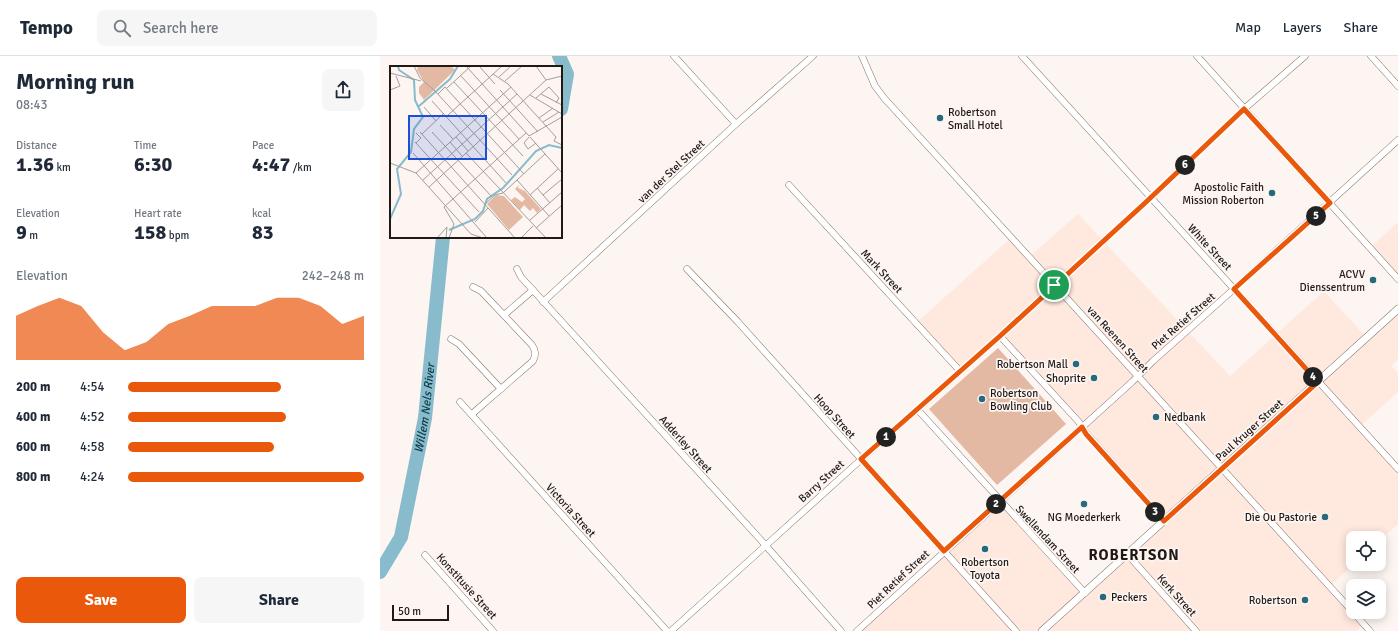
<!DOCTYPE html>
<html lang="en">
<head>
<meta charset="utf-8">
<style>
	body { margin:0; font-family:Signika,sans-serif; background:#f6f6f7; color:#1f2937; height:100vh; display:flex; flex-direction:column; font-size:15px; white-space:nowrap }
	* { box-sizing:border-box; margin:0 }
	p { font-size:13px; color:#747a83 }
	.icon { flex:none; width:22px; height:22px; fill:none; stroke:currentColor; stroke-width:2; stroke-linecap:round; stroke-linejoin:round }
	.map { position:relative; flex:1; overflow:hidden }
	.details { display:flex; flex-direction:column; background:#fff; width:380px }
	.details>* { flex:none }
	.fabs { position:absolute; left:966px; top:475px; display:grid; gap:8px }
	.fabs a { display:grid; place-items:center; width:40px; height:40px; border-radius:8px; background:#fff; box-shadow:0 2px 10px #0003; font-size:20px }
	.scale { position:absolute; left:12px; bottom:10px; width:57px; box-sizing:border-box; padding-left:4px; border:2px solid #201916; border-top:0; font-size:11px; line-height:14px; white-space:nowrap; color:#201916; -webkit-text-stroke:3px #fdf5f1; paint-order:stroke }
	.pin { position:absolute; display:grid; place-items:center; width:34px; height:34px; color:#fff; margin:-17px; border:2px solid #fff; border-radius:50%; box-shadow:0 1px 4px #0007 }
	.km { position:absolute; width:20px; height:20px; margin:-10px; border-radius:50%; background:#222; color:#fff; font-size:11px; line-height:20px; text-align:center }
	.round { display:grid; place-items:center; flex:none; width:42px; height:42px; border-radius:8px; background:#f6f6f7 }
	.head { display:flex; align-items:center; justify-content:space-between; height:68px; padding:0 16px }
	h1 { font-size:22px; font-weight:700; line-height:30px }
	.metrics { display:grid; grid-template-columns:repeat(3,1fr); gap:6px; height:68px; padding:4px 16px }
	.metrics div { display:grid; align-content:center }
	.metrics b { font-size:20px; font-weight:700 }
	.metrics small { font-size:11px; font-weight:400 }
	.metrics p { font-size:11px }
	.chart { height:112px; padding:8px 16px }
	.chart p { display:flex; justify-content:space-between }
	.chart svg { width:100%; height:72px; margin-top:4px; fill:#ea580c; opacity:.7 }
	.action { display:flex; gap:8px; margin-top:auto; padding:8px 16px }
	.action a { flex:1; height:46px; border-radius:8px; background:#ea580c; color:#fff; font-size:16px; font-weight:700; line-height:46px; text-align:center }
	.action a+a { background:#f6f6f7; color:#1f2937 }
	ul { padding:0 16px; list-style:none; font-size:13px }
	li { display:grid; grid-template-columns:64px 48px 1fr; align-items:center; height:30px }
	li i { height:10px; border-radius:5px; background:#ea580c }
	header { display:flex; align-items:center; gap:24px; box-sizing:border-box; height:56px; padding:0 20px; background:#fff; border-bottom:1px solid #e0e1e3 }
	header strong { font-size:19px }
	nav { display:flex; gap:22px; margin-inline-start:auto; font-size:14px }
	.search { width:280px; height:36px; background:#f6f6f7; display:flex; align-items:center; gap:10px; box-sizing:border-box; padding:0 14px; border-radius:8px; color:#747a83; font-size:15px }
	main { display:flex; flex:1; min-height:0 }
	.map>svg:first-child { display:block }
	.built { fill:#ffe8de }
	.green { fill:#e3b9a4 }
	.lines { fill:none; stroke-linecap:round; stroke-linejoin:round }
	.river { stroke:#88bbcb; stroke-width:14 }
	.minor-casing { stroke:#84736a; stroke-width:7 }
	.tertiary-casing { stroke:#84736a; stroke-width:8 }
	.minor { stroke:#fff; stroke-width:6 }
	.tertiary { stroke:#fff; stroke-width:7 }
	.route-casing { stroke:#fff; stroke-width:8 }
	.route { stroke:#ea580c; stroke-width:5 }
	.poi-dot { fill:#276a7c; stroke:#fdf5f1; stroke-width:1.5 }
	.labels { text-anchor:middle; stroke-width:3.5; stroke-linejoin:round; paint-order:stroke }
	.poi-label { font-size:11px; fill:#201916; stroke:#fdf5f1; text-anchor:end }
	.street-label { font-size:11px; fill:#201916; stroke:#fdf5f1 }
	.water-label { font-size:12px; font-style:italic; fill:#0d3d49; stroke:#fdf5f1 }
	.district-label { font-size:15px; font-weight:bold; letter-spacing:1px; fill:#201916; stroke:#fdf5f1 }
	.inset-river { fill:none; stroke:#88bbcb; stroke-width:2 }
	.inset-road { fill:none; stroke:#a59d99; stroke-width:1 }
	.view { fill:#1d4ed8; fill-opacity:0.15; stroke:#1d4ed8; stroke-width:2 }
	.inset-edge { fill:none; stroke:#201916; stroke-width:2 }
</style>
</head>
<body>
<header>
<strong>Tempo</strong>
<div class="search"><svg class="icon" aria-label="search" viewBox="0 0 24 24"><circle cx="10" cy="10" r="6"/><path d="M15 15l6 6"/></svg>Search here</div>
<nav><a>Map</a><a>Layers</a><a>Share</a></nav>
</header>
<main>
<section class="details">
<div class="head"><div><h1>Morning run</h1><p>08:43</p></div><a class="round"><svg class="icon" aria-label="share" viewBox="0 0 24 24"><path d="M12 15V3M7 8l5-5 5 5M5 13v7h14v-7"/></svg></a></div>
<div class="metrics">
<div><p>Distance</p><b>1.36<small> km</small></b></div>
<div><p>Time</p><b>6:30</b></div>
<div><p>Pace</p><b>4:47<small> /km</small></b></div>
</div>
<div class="metrics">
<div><p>Elevation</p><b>9<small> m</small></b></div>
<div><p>Heart rate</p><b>158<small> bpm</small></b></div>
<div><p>kcal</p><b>83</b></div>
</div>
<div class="chart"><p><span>Elevation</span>242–248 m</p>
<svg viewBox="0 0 160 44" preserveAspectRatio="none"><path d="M0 44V17L10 11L20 6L30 11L40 27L50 38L60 33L70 22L80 17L90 11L100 11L110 11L120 6L130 6L140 11L150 22L160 17V44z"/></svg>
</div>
<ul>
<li><b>200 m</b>4:54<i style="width:65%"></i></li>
<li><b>400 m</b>4:52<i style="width:67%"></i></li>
<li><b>600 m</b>4:58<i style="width:62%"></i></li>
<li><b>800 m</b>4:24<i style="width:100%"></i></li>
</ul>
<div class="action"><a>Save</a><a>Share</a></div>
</section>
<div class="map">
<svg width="1018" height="575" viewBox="0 0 1018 575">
	<rect width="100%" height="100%" fill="#fdf5f1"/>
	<g class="built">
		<path d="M698,158L850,320L944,235L987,282L1018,254V303L1011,310L1018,317V336L978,372L1018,416V468L999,485V482H973L974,508L951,529L982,569L977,575H480L624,447L705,535L786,462L621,279L581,315L537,266L631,182L649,201Z"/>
		<path d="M1018,166V221L991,191Z"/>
	</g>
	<path class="green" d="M618,292L686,368L617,429L549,353Z"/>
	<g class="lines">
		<g class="river">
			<path d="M179,0L187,18L181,53"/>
			<path id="s1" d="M0,516L21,481L45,362L63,181"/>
		</g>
		<defs>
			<g id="minor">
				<path d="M294,0L356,68"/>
				<path d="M482,0L495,30L504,42L973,556"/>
				<path d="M642,0L1018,413"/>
				<path d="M817,0L1018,223"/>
				<path d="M991,0L1018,30"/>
				<path d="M409,129L580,315"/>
				<path d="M137,213L141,221L379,482L461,575"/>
				<path d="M307,213L358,266L636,575"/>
				<path d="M163,246L356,68L433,0"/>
				<path d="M124,259L153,234"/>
				<path d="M620,280L698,365L706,377L784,465"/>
				<path d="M71,283L79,288L121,333"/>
				<path d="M80,346L287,575"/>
				<path d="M537,353L705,537"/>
				<path d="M92,358L153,305C156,299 156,295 152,289L101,235L93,231"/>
				<path d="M45,499L113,575"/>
				<path d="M748,499L816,575"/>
				<path d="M973,556L990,575"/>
				<path d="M291,575L475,409L620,280L765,147L864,53L925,0"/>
				<path d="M477,575L752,326L773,305L854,233L1018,84"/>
			</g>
			<path id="tertiary" d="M662,575L1018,253"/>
		</defs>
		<use href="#minor" class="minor-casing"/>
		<use href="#tertiary" class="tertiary-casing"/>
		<use href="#minor" class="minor"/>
		<use href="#tertiary" class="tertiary"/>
	</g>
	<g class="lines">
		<defs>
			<path id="route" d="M864,53L950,147L854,233L938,326L784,465L706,378L702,371L564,495L481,403L620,280L765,147Z"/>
		</defs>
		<use href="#route" class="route-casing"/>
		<use href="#route" class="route"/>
	</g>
	<g class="poi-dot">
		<circle cx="560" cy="62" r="4"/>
		<circle cx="892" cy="137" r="4"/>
		<circle cx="993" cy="224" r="4"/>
		<circle cx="696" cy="308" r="4"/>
		<circle cx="714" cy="322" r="4"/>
		<circle cx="602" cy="343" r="4"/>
		<circle cx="776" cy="361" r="4"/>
		<circle cx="704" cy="448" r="4"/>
		<circle cx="945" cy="461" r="4"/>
		<circle cx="605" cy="493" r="4"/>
		<circle cx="723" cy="541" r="4"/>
		<circle cx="925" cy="544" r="4"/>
	</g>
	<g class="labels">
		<g class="poi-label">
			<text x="568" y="60" text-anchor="start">Robertson<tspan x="568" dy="13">Small Hotel</tspan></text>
			<text x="884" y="135">Apostolic Faith<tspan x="884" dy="13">Mission Roberton</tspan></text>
			<text x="985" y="222">ACVV<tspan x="985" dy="13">Dienssentrum</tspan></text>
			<text x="688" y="312">Robertson Mall</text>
			<text x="706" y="326">Shoprite</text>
			<text x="610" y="341" text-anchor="start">Robertson<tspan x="610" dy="13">Bowling Club</tspan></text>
			<text x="784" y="365" text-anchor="start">Nedbank</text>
			<text x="704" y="465" text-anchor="middle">NG Moederkerk</text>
			<text x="937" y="465">Die Ou Pastorie</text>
			<text x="605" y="510" text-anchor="middle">Robertson<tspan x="605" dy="13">Toyota</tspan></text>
			<text x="731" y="545" text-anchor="start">Peckers</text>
			<text x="917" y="548">Robertson</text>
		</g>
		<g class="street-label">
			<text transform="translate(291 115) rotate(-43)" y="4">van der Stel Street</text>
			<text transform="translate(830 191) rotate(47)" y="4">White Street</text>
			<text transform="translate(502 215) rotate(47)" y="4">Mark Street</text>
			<text transform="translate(803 265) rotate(-41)" y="4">Piet Retief Street</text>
			<text transform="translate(738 283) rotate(48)" y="4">van Reenen Street</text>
			<text transform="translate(455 360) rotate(48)" y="4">Hoop Street</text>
			<text transform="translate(869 374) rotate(-42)" y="4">Paul Kruger Street</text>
			<text transform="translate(306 388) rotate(48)" y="4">Adderley Street</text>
			<text transform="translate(441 425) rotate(-42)" y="4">Barry Street</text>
			<text transform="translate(191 454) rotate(48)" y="4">Victoria Street</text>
			<text transform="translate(668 483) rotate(47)" y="4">Swellendam Street</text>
			<text transform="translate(518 523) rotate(-43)" y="4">Piet Retief Street</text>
			<text transform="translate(87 530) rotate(48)" y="4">Konstitusie Street</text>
			<text transform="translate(797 539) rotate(48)" y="4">Kerk Street</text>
		</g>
		<g class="water-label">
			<text dy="4" stroke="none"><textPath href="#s1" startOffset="172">Willem Nels River</textPath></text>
		</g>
		<g class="district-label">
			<text x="754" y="504">ROBERTSON</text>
		</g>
	</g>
	<g transform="translate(10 10)">
		<rect width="172" height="172" fill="#fdf5f1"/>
		<path d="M28,0H61L65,4L34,34L29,27V21L34,16L27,4ZM129,119L128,122L133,124L131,126L134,124L151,143L147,147L143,142L140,145L134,139L130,144L121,134L125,131L132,136L135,133L125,123ZM106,129L114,130L133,151L119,164L97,138Z" fill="#e3b9a4"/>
		<path class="inset-river" d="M28,41L60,13L68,0M0,153L11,128L7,103L21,86L24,63L33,51L25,34L24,14L9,4L8,0M59,164L85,153L93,145L97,133L113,122L146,85L159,79L172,82"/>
		<path class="inset-road" d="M24,0L30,12L45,25L122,109M76,0L139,70M89,0L105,18M146,0L156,14M0,7L31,15M103,8L118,18L166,71M71,10L129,73M109,11L121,0M115,15L132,0M64,16L133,90M57,22L81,0M0,24L10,20L6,10M110,24L148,66M48,28L55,21L134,108M151,28L172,39M140,29L172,48M146,32L159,21L169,32L166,37M42,35L116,117M34,41L46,55M58,49L112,0M149,52L163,42M153,56L169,46M50,59L63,73M30,66L125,172M42,66L102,131M32,68L54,47M139,70L172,51M66,71L78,85M139,71L134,77L138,83L146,77M140,71L172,107M166,71L164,75L172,79M25,76L89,146M60,76L72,90M26,77L31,72L26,67M23,87L97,172M76,87L156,172M0,97L26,107L81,168L93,172M26,107L121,21M33,114L127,28M127,114L159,150M39,121L156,14L172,10M147,122L160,137M140,129L168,103M153,129L172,113M95,138L105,129L113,127L155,88M140,154L172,126M85,156L98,142M146,162L172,139M47,172L57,161L56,172M59,172L64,158L54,141L136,67M131,172L143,160"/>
		<path class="view" d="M19,50H96V93H19Z"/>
		<rect width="172" height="172" class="inset-edge"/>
	</g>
</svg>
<div class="fabs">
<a><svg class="icon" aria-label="locate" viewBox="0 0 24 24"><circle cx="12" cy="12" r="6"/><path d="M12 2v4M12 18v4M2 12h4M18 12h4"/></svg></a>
<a><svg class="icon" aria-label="layers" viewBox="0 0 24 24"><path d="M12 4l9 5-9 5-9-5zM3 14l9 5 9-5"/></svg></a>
</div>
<div class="scale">50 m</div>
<div class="pin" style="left:674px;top:229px;background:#1e9e55"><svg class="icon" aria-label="arrive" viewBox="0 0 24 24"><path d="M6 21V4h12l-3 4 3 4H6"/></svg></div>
<b class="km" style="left:506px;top:381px">1</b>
<b class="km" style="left:616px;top:448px">2</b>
<b class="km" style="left:775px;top:456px">3</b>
<b class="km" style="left:933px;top:321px">4</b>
<b class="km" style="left:936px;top:160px">5</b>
<b class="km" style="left:805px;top:109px">6</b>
</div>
</main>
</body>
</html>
